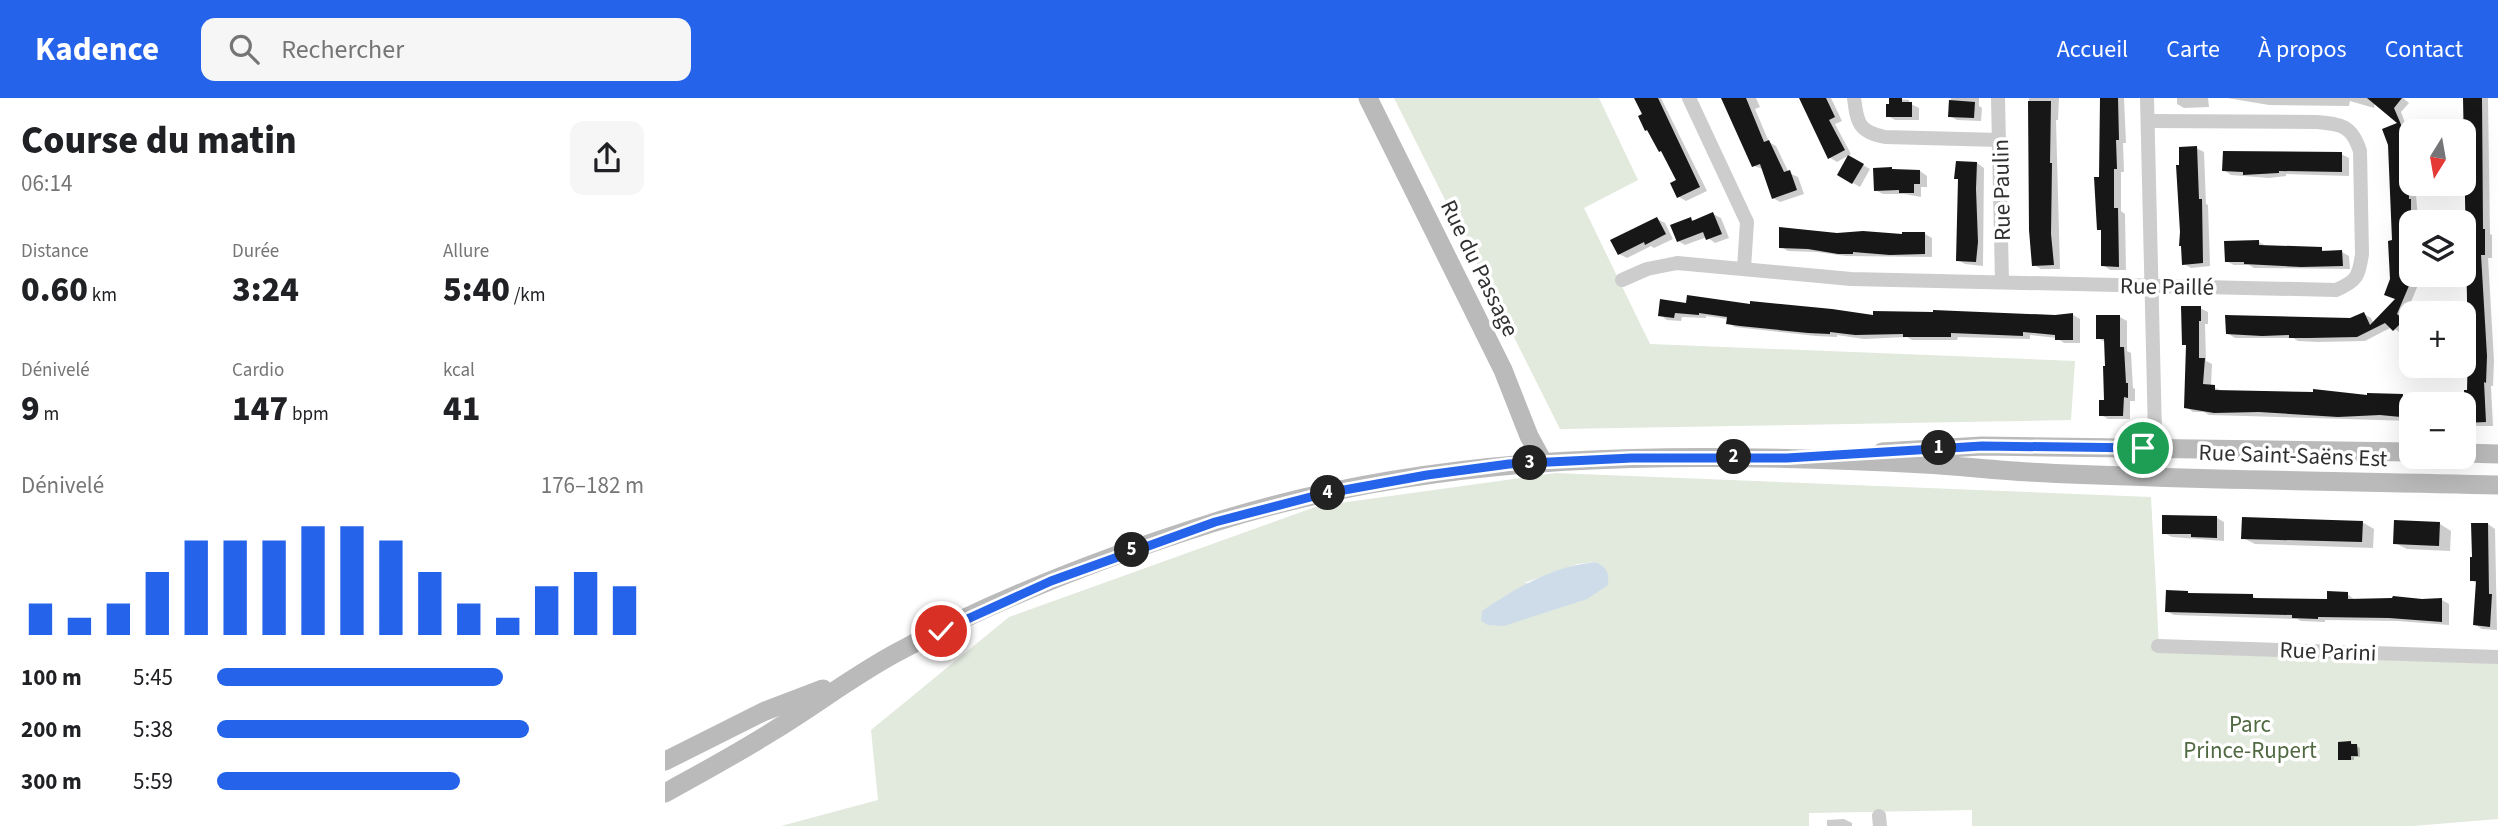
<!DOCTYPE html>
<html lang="fr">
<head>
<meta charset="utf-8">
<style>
	body { margin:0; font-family:"Source Sans 3",sans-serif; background:#f6f6f6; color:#202124; height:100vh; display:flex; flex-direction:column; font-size:26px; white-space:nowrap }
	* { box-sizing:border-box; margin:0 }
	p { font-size:23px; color:#757577 }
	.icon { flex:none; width:38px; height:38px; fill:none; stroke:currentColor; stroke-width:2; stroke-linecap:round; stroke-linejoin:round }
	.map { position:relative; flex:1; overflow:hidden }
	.drawer { display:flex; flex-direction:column; background:#fff; width:665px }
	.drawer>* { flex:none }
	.needle { width:46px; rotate:191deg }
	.buttons { position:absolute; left:1734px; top:21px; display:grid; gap:14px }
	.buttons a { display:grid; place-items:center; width:77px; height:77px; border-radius:14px; background:#fff; box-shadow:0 7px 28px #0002; font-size:35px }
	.pin { position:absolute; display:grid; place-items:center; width:60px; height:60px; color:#fff; margin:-30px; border:4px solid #fff; border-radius:50%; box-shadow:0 2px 7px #0007 }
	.km { position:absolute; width:35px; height:35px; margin:-18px; border-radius:50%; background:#222; color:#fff; font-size:19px; line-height:35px; text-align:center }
	.round { display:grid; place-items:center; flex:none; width:74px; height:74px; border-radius:14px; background:#f6f6f6 }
	.overview { display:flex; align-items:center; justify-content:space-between; height:119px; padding:0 21px }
	h1 { font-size:38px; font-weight:800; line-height:52px }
	.metrics { display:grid; grid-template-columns:repeat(3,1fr); gap:10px; height:119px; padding:7px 21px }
	.metrics div { display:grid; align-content:center }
	.metrics b { font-size:35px; font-weight:800 }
	.metrics small { font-size:19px; font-weight:400 }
	.metrics p { font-size:19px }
	.chart { height:196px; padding:14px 21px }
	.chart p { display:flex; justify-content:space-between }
	.chart svg { width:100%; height:126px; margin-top:7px; stroke:#2563eb; stroke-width:6 }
	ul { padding:0 21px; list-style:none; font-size:23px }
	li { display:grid; grid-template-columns:112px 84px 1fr; align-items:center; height:52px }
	li i { height:18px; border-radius:9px; background:#2563eb }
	header { display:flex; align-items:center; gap:42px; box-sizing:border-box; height:98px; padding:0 35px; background:#2563eb; color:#fff }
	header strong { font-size:33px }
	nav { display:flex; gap:38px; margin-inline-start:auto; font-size:24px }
	.search { width:490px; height:63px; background:#f6f6f6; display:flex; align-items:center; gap:18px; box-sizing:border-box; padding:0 24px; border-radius:14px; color:#757577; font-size:26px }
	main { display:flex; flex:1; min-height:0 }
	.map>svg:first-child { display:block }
	.green { fill:#e2e9dd; fill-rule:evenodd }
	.water { fill:#cedcea }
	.shadow { fill:#0003 }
	.building { fill:#171717 }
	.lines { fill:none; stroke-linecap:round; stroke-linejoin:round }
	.street { stroke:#cdcdcd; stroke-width:14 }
	.secondary { stroke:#bababa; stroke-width:19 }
	.route-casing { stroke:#fff; stroke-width:14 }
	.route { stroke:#2563eb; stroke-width:9 }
	.labels { text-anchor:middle; stroke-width:7; stroke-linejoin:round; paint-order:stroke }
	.street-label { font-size:23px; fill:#303030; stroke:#fff }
	.park-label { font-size:23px; fill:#506941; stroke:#fff }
</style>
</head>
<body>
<header>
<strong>Kadence</strong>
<div class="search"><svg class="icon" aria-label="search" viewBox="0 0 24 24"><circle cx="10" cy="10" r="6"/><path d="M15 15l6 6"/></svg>Rechercher</div>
<nav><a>Accueil</a><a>Carte</a><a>À propos</a><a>Contact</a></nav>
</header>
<main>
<section class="drawer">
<div class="overview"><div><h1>Course du matin</h1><p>06:14</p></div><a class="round"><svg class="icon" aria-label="share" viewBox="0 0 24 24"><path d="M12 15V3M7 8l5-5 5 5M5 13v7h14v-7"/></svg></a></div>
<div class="metrics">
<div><p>Distance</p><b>0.60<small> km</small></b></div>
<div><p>Durée</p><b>3:24</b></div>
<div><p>Allure</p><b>5:40<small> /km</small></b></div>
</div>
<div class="metrics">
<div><p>Dénivelé</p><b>9<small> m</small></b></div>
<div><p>Cardio</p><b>147<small> bpm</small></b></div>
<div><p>kcal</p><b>41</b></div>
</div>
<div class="chart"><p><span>Dénivelé</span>176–182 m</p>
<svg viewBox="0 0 160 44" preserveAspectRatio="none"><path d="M5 44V33M15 44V38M25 44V33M35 44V22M45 44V11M55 44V11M65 44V11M75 44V6M85 44V6M95 44V11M105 44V22M115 44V33M125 44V38M135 44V27M145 44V22M155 44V27"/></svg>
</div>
<ul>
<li><b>100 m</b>5:45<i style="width:67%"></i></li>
<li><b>200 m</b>5:38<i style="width:73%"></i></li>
<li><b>300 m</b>5:59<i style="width:57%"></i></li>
</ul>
</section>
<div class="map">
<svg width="1833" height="728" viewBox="0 0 1833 728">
	<rect width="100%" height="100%" fill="#fff"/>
	<g class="green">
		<path d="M729,0H934L973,82L919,110L985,246L1410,263L1406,322L895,331Z"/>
		<path d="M891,375L1486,399L1494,548L1833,559V721L1748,728H1307V712L1144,715V728H116L213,702L206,632L344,519L653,408ZM930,464C942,469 943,474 942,487L859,485L913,466Z"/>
	</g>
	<path class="water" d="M930,464C942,469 944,474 943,487L922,501L839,528L823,527L816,523L817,513C853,489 886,469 930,464Z"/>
	<g class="shadow">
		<path d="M971,0H996L1042,93L1021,103L1014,99V82L985,34L981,32L980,17Z"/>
		<path d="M1059,0H1091L1095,9L1090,11L1104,44L1111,48L1124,75L1133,79L1139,96L1115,104L1108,100L1098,71L1089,68Z"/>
		<path d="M1135,0H1166L1177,23L1170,26L1186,56L1172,64L1164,59Z"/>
		<path d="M1225,0L1244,2V5L1254,10V22H1230L1223,18Z"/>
		<path d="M1286,0H1314V8L1317,10L1316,23L1292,22L1285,18Z"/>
		<path d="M1364,0H1394L1393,22H1391L1395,171H1376L1369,167Z"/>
		<path d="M1436,0H1459L1461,45H1458L1459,74H1456V113L1460,116L1461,172H1445L1438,167Z"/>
		<path d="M1512,0H1543L1544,9L1519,10L1512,6Z"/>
		<path d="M1562,0H1738L1744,5L1736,14L1746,41V86H1750L1753,120V124H1746V177H1752L1753,187L1739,221L1745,227L1737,236L1727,229L1700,243L1653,244L1633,243L1628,240H1570L1562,235L1686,222L1699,216L1706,220L1709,226L1732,202L1727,181L1736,26L1710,5L1709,10L1685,3L1684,8L1604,7Z"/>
		<path d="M1800,0H1823L1825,136L1827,137V160H1823L1829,263L1828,288H1826L1828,328H1809L1802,324L1804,294Z"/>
		<path d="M1531,50L1539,54L1541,106L1543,107L1545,168L1526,170L1519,166L1517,148Z"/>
		<path d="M1676,56L1684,60V78L1621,76V78L1604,80L1566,77L1559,72Z"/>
		<path d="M1184,59L1205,71L1195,89L1174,77Z"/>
		<path d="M1312,65L1319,70L1318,168L1300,166L1293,162L1294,82L1291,80Z"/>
		<path d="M1255,73L1262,78V89H1256V99L1239,96H1218L1210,92Z"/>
		<path d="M1048,116L1056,120L1064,140L1050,145L1042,139L1020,147L1013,143L1025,121L1030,123Z"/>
		<path d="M992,121L1000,125L1008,141L989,150L986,148L962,160L954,156Z"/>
		<path d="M1172,136L1239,138L1260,136L1267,140V159L1181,158L1152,154L1123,153L1116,149Z"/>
		<path d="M1594,144L1601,148L1677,154L1684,158L1685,171L1589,170L1584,167H1569L1561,163Z"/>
		<path d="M1023,207L1086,208L1210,219L1408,217L1415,221V245H1399L1392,240L1365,237V241L1293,239L1292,242H1247L1242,239L1199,241L1172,237V239L1151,238L1070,229L1063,225V221L1041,218V220L1017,219L1016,223L1002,222L995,217Z"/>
		<path d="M1535,210L1543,214V226H1540L1541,263L1547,266L1546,288L1557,293L1704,299L1772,298L1779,302V306H1746V323L1544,317L1539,314H1528L1521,309L1522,248L1519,246Z"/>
		<path d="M1455,219L1462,223V253L1466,255L1468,290L1470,291V303H1465V321H1443L1436,317L1441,304V245L1433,240Z"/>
		<path d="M1552,420L1559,424V443L1507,439L1499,435Z"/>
		<path d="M1697,424L1709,431L1708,450L1590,446L1578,440Z"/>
		<path d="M1775,426L1786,433L1785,453L1742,451L1730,445Z"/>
		<path d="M1823,426L1830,431L1832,532L1817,531L1809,526L1813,486L1806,482Z"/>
		<path d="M1522,495L1527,497L1587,498L1593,502L1664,503L1682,496L1690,502H1777L1784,506V527L1733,523L1660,522V524L1636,523L1632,521L1509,517L1501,513Z"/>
		<path d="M1686,645L1695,650V659H1689V662H1678L1675,661Z"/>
		<path d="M1179,721L1187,725V728H1162V722Z"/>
	</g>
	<g class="building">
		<path d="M969,0H993L1035,89L1012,100L1005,85L1011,82L996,53L994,54L982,32L980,33L973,18L977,16Z"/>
		<path d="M1056,0H1081L1099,44L1104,42L1119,74L1125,72L1132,92L1107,101L1095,66L1087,69Z"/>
		<path d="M1134,0H1161L1170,19L1164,22L1180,52L1163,61Z"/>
		<path d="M1224,0H1237V4H1247V19H1221V6H1224Z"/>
		<path d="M1435,0H1453L1454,42H1451L1452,71H1449V110H1453L1454,169L1436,168V132H1432L1429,79H1434Z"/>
		<path d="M1702,0H1737L1729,10L1743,43L1744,101H1746V136H1744L1746,183L1732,216L1739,222L1728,233L1720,225L1692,239L1644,240H1624V237L1597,238L1561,236L1560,217L1685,220L1699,214L1705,227L1730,201L1719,197L1725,181L1723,143L1727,142L1723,47L1717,31L1732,25Z"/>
		<path d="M1798,0H1817L1818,131H1820V157H1816L1822,258L1821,285L1819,284L1821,324L1800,325L1799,292H1802L1803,252Z"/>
		<path d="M1284,2L1310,4L1309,20L1283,19Z"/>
		<path d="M1363,3H1386L1385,65H1387L1386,136L1389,167L1367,168L1364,132Z"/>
		<path d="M1532,48L1534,101H1537L1538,165L1517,167L1516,148H1514L1515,134L1511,67H1514V49Z"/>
		<path d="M1558,53L1677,54V74L1614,73V75L1578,77V74L1557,73Z"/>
		<path d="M1183,57L1199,66L1187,86L1172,77Z"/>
		<path d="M1291,63L1312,64L1311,91L1313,144L1311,164L1291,163L1293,81H1289Z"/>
		<path d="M1227,69V71L1255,72V86H1249V95H1234V92L1209,93L1208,70Z"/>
		<path d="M1048,114L1057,136L1041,142L1038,134L1012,144L1005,127L1026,119L1027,123Z"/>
		<path d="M992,119L1001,136L980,147L979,144L953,157L945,142Z"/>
		<path d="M1114,129L1172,135L1198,133L1237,136V134H1260V156L1225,157L1188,154V156H1173L1143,151L1114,150Z"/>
		<path d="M1594,142V147L1657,149V153L1677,152L1678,168L1636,169L1579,166V164H1560L1559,143Z"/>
		<path d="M1022,197L1085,206V203L1167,211L1208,217V213L1268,214V212L1390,217L1408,215V242H1390V237L1358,234V238L1286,235V239H1238V236L1190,237L1165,234V236L1143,235L1075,228L1061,226L1062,219L1034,215V217L1010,215L1009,220L993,218L995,201L1021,205Z"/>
		<path d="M1516,208H1536V223H1534V260H1540L1538,286L1550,287V292L1648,294V291L1702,297V295L1738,296L1736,319L1715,317L1673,319L1594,314L1549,315L1519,310L1521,247H1517Z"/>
		<path d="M1431,217H1455V249H1459L1461,285H1463V300L1459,299L1458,318H1434V302H1439L1438,268H1440L1439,241H1431Z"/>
		<path d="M1497,417L1552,418V440L1526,439V436H1497Z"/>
		<path d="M1577,419L1698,423L1697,444L1576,441Z"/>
		<path d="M1729,422L1775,424L1774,448L1728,446Z"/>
		<path d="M1806,425H1823L1824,496H1827L1825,529L1808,527L1811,483H1805V459H1807Z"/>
		<path d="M1501,492L1523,493V495L1588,496V500L1662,501V493L1683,494V501L1727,500L1728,498L1757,501L1777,500V524L1724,520L1653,519V521L1627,520V517L1500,514Z"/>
		<path d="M1686,643V646H1692L1693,658H1686V662H1673V644Z"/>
	</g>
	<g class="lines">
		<g class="street">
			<path d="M1024,0L1082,124L1079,170"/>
			<path d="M1189,0C1192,25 1194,34 1220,39L1335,42"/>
			<path d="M1333,0L1337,184"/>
			<path d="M1482,0L1491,378"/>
			<path d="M957,182L982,171L1012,165L1186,181L1671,192C1692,183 1694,178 1697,156L1695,53C1687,28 1677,26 1652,24L1483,23"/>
			<path d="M1493,548L1833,559"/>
			<path d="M1214,718L1215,728"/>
		</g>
		<g class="secondary">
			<path d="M703,0L838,272L864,338L878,364"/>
			<path d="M1217,354L1317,348L1746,354"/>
			<path d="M1799,355L1833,356"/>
			<path d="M0,663L100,613L158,591"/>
			<path d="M0,695C36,675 73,655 108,633C149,608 187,579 229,556C330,501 439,459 547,425C777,352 1021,353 1259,366C1294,368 1329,372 1364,374C1520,382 1677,383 1833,387"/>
		</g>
	</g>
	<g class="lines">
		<defs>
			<path id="route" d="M276,533L386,483L550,424L657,396L762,377L844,366L967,360H1122L1317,348L1478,350"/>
		</defs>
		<use href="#route" class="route-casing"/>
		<use href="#route" class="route"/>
	</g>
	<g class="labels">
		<g class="street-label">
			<text transform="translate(1336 92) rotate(-91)" y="8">Rue Paulin</text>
			<text transform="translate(815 170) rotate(64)" y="8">Rue du Passage</text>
			<text transform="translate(1502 188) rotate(1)" y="8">Rue Paillé</text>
			<text transform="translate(1628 357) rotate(2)" y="8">Rue Saint-Saëns Est</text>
			<text transform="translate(1663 553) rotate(2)" y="8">Rue Parini</text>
		</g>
		<g class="park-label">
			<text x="1585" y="634">Parc<tspan x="1585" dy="26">Prince-Rupert</tspan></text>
		</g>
	</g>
</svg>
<div class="buttons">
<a><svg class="needle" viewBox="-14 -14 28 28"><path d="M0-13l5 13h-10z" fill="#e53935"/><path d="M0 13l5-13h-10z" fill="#757577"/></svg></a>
<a><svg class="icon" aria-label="layers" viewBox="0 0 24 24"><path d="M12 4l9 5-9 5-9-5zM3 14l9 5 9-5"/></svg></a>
<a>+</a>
<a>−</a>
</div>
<div class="pin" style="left:1478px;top:350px;background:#1e9e55"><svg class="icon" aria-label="arrive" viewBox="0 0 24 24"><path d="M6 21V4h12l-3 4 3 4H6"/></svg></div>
<div class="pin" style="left:276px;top:533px;background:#d93025"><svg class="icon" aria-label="check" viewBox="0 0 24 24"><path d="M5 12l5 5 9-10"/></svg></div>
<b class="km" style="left:1274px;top:350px">1</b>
<b class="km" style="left:1069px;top:359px">2</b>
<b class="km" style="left:865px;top:365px">3</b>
<b class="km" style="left:663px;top:395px">4</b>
<b class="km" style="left:467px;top:452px">5</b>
</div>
</main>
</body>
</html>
